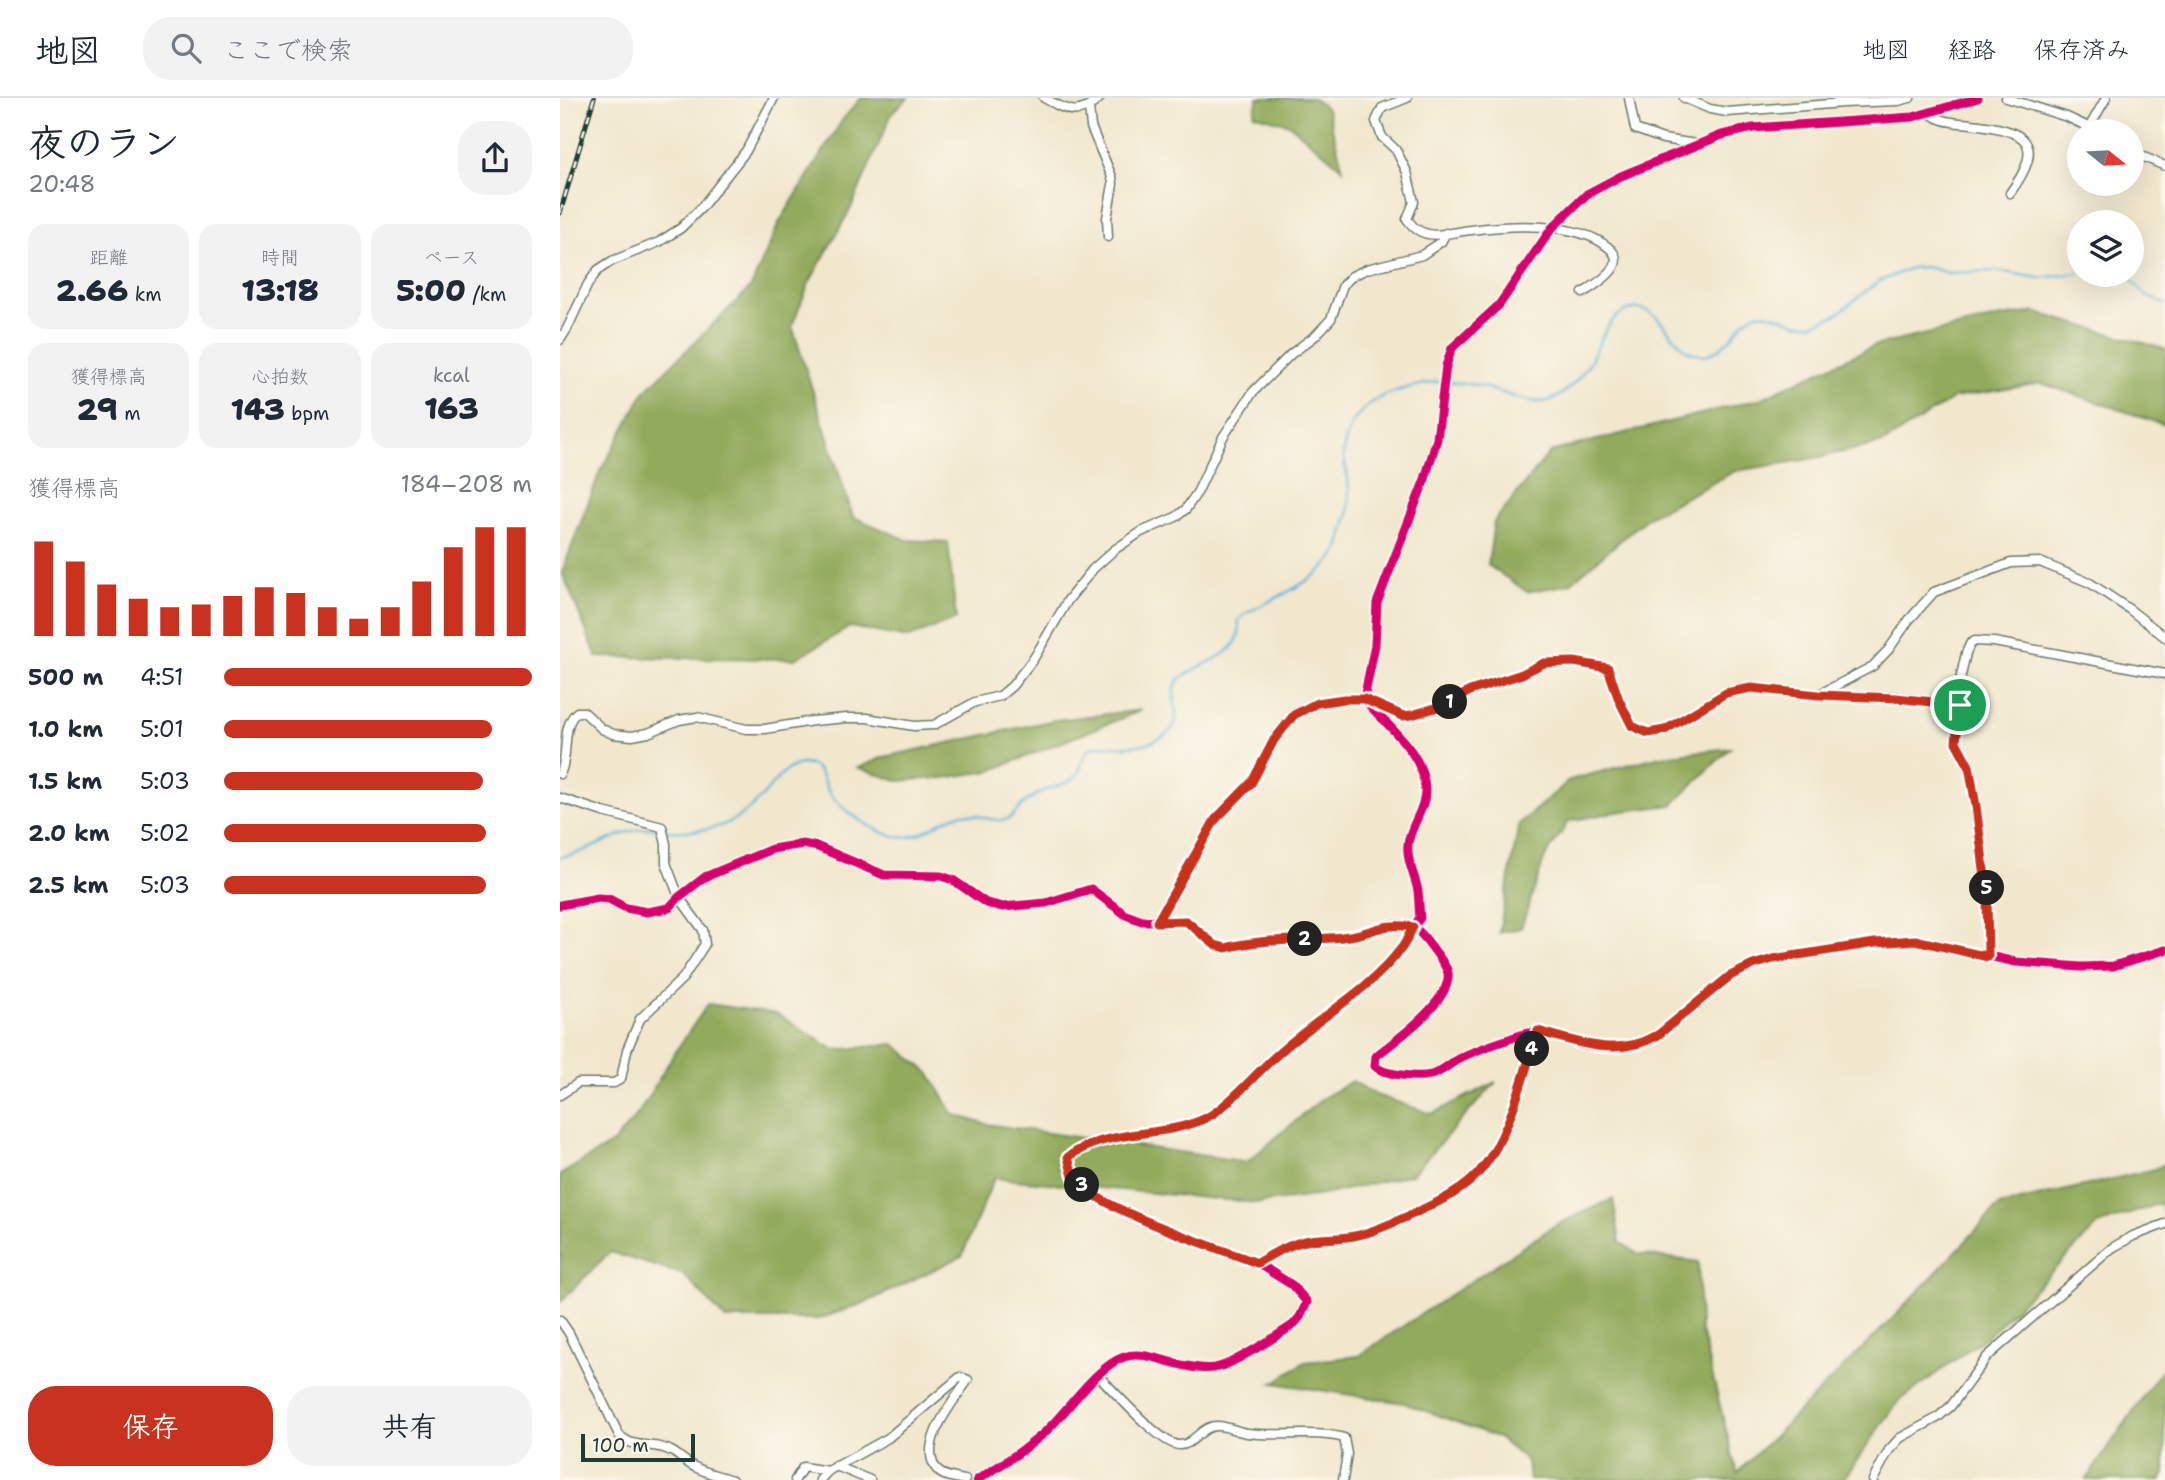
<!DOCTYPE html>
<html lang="ja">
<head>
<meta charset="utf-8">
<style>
	body { margin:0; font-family:"Shantell Sans","Klee One",sans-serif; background:#f2f2f3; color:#1f2937; height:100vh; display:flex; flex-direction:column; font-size:26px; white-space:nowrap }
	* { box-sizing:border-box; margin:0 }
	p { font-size:23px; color:#747a83 }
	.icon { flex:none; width:38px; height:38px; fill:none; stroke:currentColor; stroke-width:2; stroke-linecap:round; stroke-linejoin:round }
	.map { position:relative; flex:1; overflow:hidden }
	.details { display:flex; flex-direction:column; background:#fff; width:560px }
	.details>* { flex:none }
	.needle { width:46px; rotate:108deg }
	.buttons { position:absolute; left:1507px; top:21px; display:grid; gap:14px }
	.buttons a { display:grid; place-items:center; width:77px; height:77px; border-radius:50%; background:#fff; box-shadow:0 7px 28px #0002; font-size:35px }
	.scale { position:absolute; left:21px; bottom:18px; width:114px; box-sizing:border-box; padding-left:7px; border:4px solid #1f3d34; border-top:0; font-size:19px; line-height:24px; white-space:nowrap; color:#1f3d34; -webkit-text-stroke:5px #fbf7ec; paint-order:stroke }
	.pin { position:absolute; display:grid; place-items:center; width:60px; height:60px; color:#fff; margin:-30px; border:4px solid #fff; border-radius:50%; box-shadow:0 2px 7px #0007 }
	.km { position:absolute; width:35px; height:35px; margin:-18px; border-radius:50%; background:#222; color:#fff; font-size:19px; line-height:35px; text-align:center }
	.round { display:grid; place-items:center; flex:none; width:74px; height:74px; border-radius:28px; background:#f2f2f3 }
	.summary { display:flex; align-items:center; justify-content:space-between; height:119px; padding:0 28px }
	h1 { font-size:38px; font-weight:800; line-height:52px }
	.figures { display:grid; grid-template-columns:repeat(3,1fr); gap:10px; height:119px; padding:7px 28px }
	.figures div { display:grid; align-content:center; border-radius:18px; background:#f2f2f3; text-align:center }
	.figures b { font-size:30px; font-weight:800 }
	.figures small { font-size:19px; font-weight:400 }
	.figures p { font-size:19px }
	.chart { height:196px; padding:14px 28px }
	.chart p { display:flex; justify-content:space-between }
	.chart svg { width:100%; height:126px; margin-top:7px; stroke:#c8321e; stroke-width:6 }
	.action { display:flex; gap:14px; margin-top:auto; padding:14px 28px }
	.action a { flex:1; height:80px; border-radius:28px; background:#c8321e; color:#fff; font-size:28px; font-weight:800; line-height:80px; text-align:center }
	.action a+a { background:#f2f2f3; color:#1f2937 }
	ul { padding:0 28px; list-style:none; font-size:23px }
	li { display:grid; grid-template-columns:112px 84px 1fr; align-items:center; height:52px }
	li i { height:18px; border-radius:9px; background:#c8321e }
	header { display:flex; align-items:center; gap:42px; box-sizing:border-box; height:98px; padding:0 35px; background:#fff; border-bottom:2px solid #e0e1e3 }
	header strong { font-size:33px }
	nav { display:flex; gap:38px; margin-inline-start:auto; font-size:24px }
	.search { width:490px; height:63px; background:#f2f2f3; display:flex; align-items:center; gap:18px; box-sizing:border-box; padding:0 24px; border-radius:28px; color:#747a83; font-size:26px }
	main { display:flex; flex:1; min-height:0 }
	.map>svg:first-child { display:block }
	.forest { fill:#92aa5c; stroke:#587448; stroke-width:2 }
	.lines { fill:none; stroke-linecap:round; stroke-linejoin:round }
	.stream { stroke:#60b6dd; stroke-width:2.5 }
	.minor-casing { stroke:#68786a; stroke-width:11 }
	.minor { stroke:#fff; stroke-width:8 }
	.rail-casing { stroke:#1f3d34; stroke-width:5 }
	.rail { stroke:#fbf7ec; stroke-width:2.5; stroke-dasharray:8; stroke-linecap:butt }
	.cycleway-casing { stroke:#fbf7ec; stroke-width:13 }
	.cycleway { stroke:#d6006c; stroke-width:9 }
	.route-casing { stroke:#fff; stroke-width:14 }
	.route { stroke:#c8321e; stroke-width:9 }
</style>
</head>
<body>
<header>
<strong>地図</strong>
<div class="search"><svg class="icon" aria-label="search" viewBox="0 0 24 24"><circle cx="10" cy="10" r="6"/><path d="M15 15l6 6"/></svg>ここで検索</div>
<nav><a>地図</a><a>経路</a><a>保存済み</a></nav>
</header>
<main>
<section class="details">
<div class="summary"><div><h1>夜のラン</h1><p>20:48</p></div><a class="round"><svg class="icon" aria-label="share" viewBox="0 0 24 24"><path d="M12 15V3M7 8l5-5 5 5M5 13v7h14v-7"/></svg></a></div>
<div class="figures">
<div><p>距離</p><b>2.66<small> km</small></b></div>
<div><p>時間</p><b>13:18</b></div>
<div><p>ペース</p><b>5:00<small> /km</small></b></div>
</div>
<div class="figures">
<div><p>獲得標高</p><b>29<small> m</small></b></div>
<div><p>心拍数</p><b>143<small> bpm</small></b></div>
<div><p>kcal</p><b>163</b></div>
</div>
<div class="chart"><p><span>獲得標高</span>184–208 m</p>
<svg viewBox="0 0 160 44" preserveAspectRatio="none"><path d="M5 44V11M15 44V18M25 44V26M35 44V31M45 44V34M55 44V33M65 44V30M75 44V27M85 44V29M95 44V34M105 44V38M115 44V34M125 44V25M135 44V13M145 44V6M155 44V6"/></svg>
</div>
<ul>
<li><b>500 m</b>4:51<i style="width:100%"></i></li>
<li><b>1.0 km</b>5:01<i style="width:87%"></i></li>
<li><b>1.5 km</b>5:03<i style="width:84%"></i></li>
<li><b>2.0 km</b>5:02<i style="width:85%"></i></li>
<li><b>2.5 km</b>5:03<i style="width:85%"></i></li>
</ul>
<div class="action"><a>保存</a><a>共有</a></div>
</section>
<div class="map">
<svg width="1605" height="1382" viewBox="0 0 1605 1382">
	<rect width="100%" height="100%" fill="#fbf7ec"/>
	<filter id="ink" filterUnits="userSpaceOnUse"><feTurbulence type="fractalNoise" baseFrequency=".0143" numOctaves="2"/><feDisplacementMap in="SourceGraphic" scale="14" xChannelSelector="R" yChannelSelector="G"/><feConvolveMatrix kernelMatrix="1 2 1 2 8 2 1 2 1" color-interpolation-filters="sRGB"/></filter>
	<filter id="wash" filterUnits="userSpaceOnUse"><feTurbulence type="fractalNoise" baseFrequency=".00686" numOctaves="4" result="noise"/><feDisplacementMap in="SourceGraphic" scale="28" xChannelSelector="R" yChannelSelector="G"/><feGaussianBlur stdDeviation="1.57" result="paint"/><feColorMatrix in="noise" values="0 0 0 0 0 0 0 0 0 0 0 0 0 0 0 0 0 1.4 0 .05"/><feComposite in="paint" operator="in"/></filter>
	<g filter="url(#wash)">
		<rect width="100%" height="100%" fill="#f1e7cd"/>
		<g class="forest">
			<path d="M301,0H348L332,15L291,110L249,185L232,228L293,419L347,442L388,444L396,521L348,540L290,529L235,561L37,559L2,474L40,374L85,293L191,189L219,125L283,21Z"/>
			<path d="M698,0H753L767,11L783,71L729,26L694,16Z"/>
			<path d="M1474,214L1605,251V327L1481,285L1394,300L1323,345L1256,360L1175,373L1088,419L1009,486L967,494L928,467L934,424L990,354L1200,301L1314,248L1442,219Z"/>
			<path d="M582,612L430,673L383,680L338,683L298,670L324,659L495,622Z"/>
			<path d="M1170,650L1112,707L1056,714L1009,723L985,759L961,830L939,835L959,726L1010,682L1101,658Z"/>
			<path d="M148,906L217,916L275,952L334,946L369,975L394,1017L426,1026L687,1064L763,1000L792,983L816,997L872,1016L936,984L852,1076L763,1097L699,1105L434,1080L402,1158L307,1204L259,1221H165L124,1177L50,1154L0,1204V1077L54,1044L78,1016L115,954Z"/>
			<path d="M1605,1066V1124L1601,1105L1538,1127L1431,1235L1338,1304L1283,1382H969L967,1363L937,1339L844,1305L713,1285L745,1264L798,1258L996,1127L1053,1101L1060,1144L1078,1156L1138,1164L1140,1229L1177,1375L1335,1218L1439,1108L1595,1071Z"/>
			<path d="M1605,1267V1375L1602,1382H1526Z"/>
		</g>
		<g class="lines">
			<g class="stream">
				<path d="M1568,177L1586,198L1605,206"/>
				<path d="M888,284C898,285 909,285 920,288C939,292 969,308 988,303C1005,298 1023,277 1031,262C1040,244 1052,207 1080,211C1101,214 1111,242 1128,253C1133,255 1139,256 1144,258L1158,252L1171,240L1183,224L1196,215L1211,216L1240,226H1253L1276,217L1318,184L1351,170L1367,169L1388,175L1437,173L1480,180L1519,175"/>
				<path d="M107,733C150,735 176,729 205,695C216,683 224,669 241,666C247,666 252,667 256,670C263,676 264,686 268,693C282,713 315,735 338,739C360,743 380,720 401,716C417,714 434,726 448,721C455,718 458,710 463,706C467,703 472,700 476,697C488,689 505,688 514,680C524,672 520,655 533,649C539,647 547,648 554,648C572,649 594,647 609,634C626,620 605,595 620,581C642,562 687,558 678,523L685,516C712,501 761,482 777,454C780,450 781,444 782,439C789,420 791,402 788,381C787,374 785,368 784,360C783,351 785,343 788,335C802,296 846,289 881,283"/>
				<path d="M0,759C33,755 63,727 97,731"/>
			</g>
		</g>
	</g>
	<g filter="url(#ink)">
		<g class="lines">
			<defs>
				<g id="minor">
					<path d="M484,0C508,13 518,20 540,0"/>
					<path d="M847,0L822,10L816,23L822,39L836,52L847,74L854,104L847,121C853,129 858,134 868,136C881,139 898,133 911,132C950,127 1016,123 1048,149C1071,167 1037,185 1023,195"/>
					<path d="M1069,0L1075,31L1103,41L1136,46"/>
					<path d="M1124,0L1150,11L1167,14L1283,5L1338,3L1350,0"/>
					<path d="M1446,0L1507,19L1537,33"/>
					<path d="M529,10L531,29L552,79L553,86L547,120L548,139"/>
					<path d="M1368,15C1373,17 1378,21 1383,22C1392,25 1402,25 1411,26C1465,32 1488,43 1450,95"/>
					<path d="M1530,28L1546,0"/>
					<path d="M1572,54L1605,68"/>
					<path d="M0,242L7,231L28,186L38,172L52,163L99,144L121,130L141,110L186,53L214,0"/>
					<path d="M1258,597L1313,568L1329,551L1349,522L1374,494L1451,465L1480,464L1530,485L1569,511L1605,539"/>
					<path d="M0,676C10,657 0,629 17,614H24L42,631L53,636L72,638L88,635L119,622L137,619L186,631H205L253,623L287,620H307L354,628L374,627L415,604L440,598L452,588L474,560L508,502L533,471L554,452L581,434L616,419L626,411L638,393L663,339L693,294L731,256L755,238L771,221L783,187L792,178L807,171L862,157L881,144L886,135"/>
					<path d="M0,700L43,714L102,729L106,746V765L119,799L143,832L145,846L123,880L80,921L67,952L61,981L54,985H18L0,997"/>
					<path d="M0,807L38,800L49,801L66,810L87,814L109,810L119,799L145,779L212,751L243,746L258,749L324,777L381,778L393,782L426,805L443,809L486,805L531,791L566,817L582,823H626L655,847L666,850C690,844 727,841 752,840C766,839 781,841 795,837C813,832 833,820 852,829C861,833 868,844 874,852C879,859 886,867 888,875C892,903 835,943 816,958L815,968C823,977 859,980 871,977C883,974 892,963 904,958C923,949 944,943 964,936C986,930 1005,943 1026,948C1050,953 1077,950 1098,938L1170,878L1193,867L1213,861L1255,853L1315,844L1355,842L1456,864L1521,869L1553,868L1605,852"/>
					<path d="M597,824L655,722L692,684L714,641L734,617L757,605L784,601H804L843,618L852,617L885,607L910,593L962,576L984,565L1014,564L1048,570L1059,602L1072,628L1088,635L1105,632L1166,595L1191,590L1258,597L1336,599L1400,607"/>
					<path d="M1428,859L1427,795L1416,708L1409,668L1396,644L1401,578L1406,555L1410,546L1415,543L1434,544L1605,576"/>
					<path d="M697,1165C714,1155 731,1145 751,1142C767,1140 784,1141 799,1137C820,1132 840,1122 859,1113C881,1103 905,1091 921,1072C951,1037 963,976 978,933"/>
					<path d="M0,1222L9,1235L59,1337C76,1353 93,1343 111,1353C119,1357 126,1365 135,1369C146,1375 160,1378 172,1382"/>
					<path d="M538,1277C552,1291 601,1347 619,1347C633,1348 641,1328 656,1328C666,1327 677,1334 687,1335C717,1339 757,1332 784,1340L787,1356L783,1382"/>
					<path d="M276,1368L310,1382"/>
					<path d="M235,1382L243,1369L268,1373"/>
					<path d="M260,1382L268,1373L328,1340L400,1279L408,1282C394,1303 355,1348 378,1373C384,1379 396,1380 405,1382"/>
					<path d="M417,1382C440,1368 462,1354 483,1336C506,1316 535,1269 564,1259C583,1252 607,1265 627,1268C636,1270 649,1272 659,1269C676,1264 717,1238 733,1227L740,1219L747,1204L732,1187L697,1165L578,1120L528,1092L515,1080L508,1059C548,1029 603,1041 646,1020C667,1010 699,972 718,956C756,921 809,893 841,852C848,842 852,830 860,820C859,811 859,802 858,793C855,777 846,762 848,746C850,728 865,712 865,694C866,656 827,628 804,601L815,547L817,505L865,381L877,341L886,268L892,250L939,207L992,130L1027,96L1061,78L1162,37L1193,30L1353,19L1418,0"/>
					<path d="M1313,1382L1329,1352L1340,1340L1377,1320L1391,1308L1427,1259L1552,1150L1573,1138L1605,1126"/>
				</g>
			</defs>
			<use href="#minor" class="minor-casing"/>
			<use href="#minor" class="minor"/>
			<defs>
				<path id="rail" d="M0,115L34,0"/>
			</defs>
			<use href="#rail" class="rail-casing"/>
			<use href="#rail" class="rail"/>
			<defs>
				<g id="cycleway">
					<path d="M0,807L38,800L49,801L66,810L87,814L109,810L119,799L145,779L212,751L243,746L258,749L324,777L381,778L393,782L426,805L443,809L486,805L531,791L566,817L582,823H626L655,847L666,850C690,844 727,841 752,840C766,839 781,841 795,837C813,832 833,820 852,829C861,833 868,844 874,852C879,859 886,867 888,875C892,903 835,943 816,958L815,968C823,977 859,980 871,977C883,974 892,963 904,958C923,949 944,943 964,936C986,930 1005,943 1026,948C1050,953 1077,950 1098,938L1170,878L1193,867L1213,861L1255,853L1315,844L1355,842L1456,864L1521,869L1553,868L1605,852"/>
					<path d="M417,1382C440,1368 462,1354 483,1336C506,1316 535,1269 564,1259C583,1252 607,1265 627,1268C636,1270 649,1272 659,1269C676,1264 717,1238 733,1227L740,1219L747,1204L732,1187L697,1165L578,1120L528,1092L515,1080L508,1059C548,1029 603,1041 646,1020C667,1010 699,972 718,956C756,921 809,893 841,852C848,842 852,830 860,820C859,811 859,802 858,793C855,777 846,762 848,746C850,728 865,712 865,694C866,656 827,628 804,601L815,547L817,505L865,381L877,341L886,268L892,250L939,207L992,130L1027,96L1061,78L1162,37L1193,30L1353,19L1418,0"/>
				</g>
			</defs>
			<use href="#cycleway" class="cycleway-casing"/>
			<use href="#cycleway" class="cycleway"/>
		</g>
	</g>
	<g class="lines" filter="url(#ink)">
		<defs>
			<path id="route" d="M1014,564L1048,570L1059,602L1072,628L1088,635L1105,632L1166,595L1191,590L1258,597L1336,600L1400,607L1396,644L1409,668L1416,708L1427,795L1428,859L1355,842L1315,845L1213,861L1193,867L1170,878L1098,937C1058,960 1019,945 978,933C963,976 951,1036 921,1072C906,1091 881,1103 859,1113C840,1122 819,1132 799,1137C784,1141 767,1140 751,1142C731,1145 714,1155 697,1165C658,1150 536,1111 514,1080C511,1074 510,1065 508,1059C548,1029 603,1041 646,1020C667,1010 699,972 718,956C756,921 809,893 840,852C846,846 849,836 853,829C822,824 816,834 790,838C749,844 706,839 666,850L655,847L626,823L597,824L655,722L692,684L714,642L734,617L757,605L784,601H804L843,618L852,617L885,607L910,593L962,576L984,565Z"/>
		</defs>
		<use href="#route" class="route-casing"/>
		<use href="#route" class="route"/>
	</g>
</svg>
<div class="buttons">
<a><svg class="needle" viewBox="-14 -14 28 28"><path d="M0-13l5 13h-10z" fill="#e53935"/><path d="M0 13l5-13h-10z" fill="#747a83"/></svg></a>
<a><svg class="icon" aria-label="layers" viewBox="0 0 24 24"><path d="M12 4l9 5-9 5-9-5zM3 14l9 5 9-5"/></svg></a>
</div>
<div class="scale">100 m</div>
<div class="pin" style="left:1400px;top:607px;background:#1e9e55"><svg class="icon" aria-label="arrive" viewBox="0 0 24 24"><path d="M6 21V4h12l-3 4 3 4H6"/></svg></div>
<b class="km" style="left:890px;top:604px">1</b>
<b class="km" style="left:745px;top:841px">2</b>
<b class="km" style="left:522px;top:1087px">3</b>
<b class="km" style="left:972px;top:951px">4</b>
<b class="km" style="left:1427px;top:790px">5</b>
</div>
</main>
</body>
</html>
